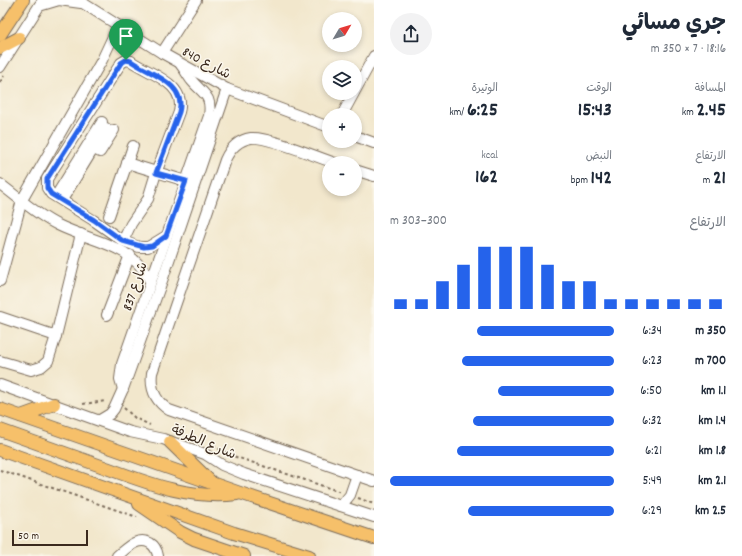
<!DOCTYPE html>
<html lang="ar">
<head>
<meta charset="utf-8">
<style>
	body { margin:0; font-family:Dekko,"Playpen Sans Arabic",sans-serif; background:#f2f2f3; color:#1f2937; direction:rtl; height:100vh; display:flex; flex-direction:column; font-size:15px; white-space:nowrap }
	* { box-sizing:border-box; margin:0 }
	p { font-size:13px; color:#747a83 }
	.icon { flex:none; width:22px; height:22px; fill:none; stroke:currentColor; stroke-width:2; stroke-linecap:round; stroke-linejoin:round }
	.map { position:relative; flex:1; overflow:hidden; direction:ltr }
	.drawer { display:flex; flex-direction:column; background:#fff; width:368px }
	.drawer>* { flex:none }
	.needle { width:26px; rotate:52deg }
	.fabs { position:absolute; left:322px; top:12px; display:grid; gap:8px }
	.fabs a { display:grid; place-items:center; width:40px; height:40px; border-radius:50%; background:#fff; box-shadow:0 2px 6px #0003; font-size:20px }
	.scale { position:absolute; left:12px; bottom:10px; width:76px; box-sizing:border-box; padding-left:4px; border:2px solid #3b2a1e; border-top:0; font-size:11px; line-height:14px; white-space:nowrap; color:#3b2a1e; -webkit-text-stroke:3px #fbf7ec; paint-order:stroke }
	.pin { position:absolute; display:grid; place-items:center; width:34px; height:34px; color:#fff; margin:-41px -17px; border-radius:50% 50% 50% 0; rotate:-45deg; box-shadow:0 0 4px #0007 }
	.pin .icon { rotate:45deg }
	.round { display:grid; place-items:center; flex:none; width:42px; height:42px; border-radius:21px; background:#f2f2f3 }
	.summary { display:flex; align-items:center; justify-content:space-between; height:68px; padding:0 16px }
	h1 { font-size:22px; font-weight:700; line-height:30px }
	.figures { display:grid; grid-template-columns:repeat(3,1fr); gap:6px; height:68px; padding:4px 16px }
	.figures div { display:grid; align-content:center }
	.figures b { font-size:20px; font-weight:700 }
	.figures small { font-size:11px; font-weight:400 }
	.figures p { font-size:11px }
	.chart { height:112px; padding:8px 16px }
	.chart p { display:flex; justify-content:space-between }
	.chart svg { width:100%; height:72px; margin-top:4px; stroke:#2563eb; stroke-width:6 }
	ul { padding:0 16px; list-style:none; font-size:13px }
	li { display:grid; grid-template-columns:64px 48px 1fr; align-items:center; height:30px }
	li i { height:10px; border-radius:5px; background:#2563eb }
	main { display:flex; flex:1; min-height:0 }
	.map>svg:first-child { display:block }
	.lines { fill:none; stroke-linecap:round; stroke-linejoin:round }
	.minor-casing { stroke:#7b6c5b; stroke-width:12 }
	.major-casing { stroke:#7b6c5b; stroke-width:14 }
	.path { stroke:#7b6c5b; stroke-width:2; stroke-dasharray:3 3; stroke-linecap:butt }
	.minor { stroke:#fff; stroke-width:10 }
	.major { stroke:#f6c06b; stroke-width:12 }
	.route-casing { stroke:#fff; stroke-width:8 }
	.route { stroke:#2563eb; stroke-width:5 }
	.labels { text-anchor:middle; stroke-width:3; stroke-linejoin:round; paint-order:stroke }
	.street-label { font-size:14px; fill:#3b2a1e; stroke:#fbf7ec }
</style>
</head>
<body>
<main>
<section class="drawer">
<div class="summary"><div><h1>جري مسائي</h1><p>18:16 · 7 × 350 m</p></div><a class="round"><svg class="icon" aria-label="share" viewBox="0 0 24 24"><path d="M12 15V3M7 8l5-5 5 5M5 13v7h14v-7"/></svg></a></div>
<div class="figures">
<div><p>المسافة</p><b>2.45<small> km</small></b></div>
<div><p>الوقت</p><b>15:43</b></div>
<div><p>الوتيرة</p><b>6:25<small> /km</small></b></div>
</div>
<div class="figures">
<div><p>الارتفاع</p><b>21<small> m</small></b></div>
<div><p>النبض</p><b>142<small> bpm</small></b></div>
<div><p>kcal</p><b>162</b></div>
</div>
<div class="chart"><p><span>الارتفاع</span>300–303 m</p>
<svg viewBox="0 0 160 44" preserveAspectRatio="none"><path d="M5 44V38M15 44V38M25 44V27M35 44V17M45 44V6M55 44V6M65 44V6M75 44V17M85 44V27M95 44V27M105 44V38M115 44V38M125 44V38M135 44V38M145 44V38M155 44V38"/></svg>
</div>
<ul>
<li><b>350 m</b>6:34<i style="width:61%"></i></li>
<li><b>700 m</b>6:23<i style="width:68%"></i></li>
<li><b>1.1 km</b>6:50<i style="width:52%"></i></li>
<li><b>1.4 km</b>6:32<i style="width:63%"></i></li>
<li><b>1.8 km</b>6:21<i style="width:70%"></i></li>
<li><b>2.1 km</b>5:49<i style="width:100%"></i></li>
<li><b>2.5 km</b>6:29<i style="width:65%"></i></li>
</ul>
</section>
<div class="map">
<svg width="374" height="556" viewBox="0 0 374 556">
	<rect width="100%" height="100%" fill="#fbf7ec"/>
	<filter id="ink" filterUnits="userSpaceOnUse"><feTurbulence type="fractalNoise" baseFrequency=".025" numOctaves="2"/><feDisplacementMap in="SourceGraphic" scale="8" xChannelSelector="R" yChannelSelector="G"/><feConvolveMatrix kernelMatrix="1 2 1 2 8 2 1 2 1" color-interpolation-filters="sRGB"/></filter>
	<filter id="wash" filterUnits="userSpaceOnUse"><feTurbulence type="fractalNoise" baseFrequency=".012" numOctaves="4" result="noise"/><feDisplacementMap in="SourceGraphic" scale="16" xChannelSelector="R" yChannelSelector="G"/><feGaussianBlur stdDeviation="0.9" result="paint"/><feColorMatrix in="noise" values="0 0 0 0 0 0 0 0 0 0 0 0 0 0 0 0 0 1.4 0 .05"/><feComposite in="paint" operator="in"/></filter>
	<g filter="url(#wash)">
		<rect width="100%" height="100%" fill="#f2e7cc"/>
	</g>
	<g filter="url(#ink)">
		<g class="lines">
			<defs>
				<g id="minor">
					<path d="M78,0L162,53L227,89L329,127"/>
					<path d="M39,6L59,0L81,3"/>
					<path d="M162,53L196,0"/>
					<path d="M0,67L43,0"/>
					<path d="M355,91L374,56"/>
					<path d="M342,115L354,93"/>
					<path d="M355,136L374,143"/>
					<path d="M88,146L100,152L114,130"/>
					<path d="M127,163L186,181"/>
					<path d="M335,163C316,157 268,136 251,138C238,140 230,149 225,160L152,373C150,389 155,401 169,410L374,481"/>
					<path d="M355,170L374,176"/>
					<path d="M0,184C19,198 37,215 58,225C92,242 133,244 150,281"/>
					<path d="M56,196L102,122"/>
					<path d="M62,200L106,128"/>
					<path d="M109,216L133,146"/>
					<path d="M123,241L131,224L148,199L156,173L179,112C187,83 149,74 131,61L126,60L121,63L47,179V188L51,194L93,220L123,241L139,247H148L166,236"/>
					<path d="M0,281L22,200L102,60L118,26"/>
					<path d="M107,315L130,255"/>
					<path d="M0,317L56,336"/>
					<path d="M0,361L31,370L41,367L48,361L56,336L81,234"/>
					<path d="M0,385L130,432L163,439L205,454L222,465L244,474L374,517"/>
					<path d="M123,389L120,379L122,364L209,116C212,95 204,95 192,81C188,76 185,70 181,65"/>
					<path d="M100,420L110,414L114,409L123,389L163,278L227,89"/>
					<path d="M341,506L350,495L357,475"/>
					<path d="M117,556C126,549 137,536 150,543C155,546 157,550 158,556"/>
				</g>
				<g id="major">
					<path d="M0,35L23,0"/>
					<path d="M0,48L19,38"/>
					<path d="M0,409L240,493L374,538"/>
					<path d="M21,416L54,404"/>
					<path d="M0,430C34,442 67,454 101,466C145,482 188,500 237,494"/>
					<path d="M170,442L212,483"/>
					<path d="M0,450L234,533L309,556"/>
					<path d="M139,504L180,532L194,539L244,556"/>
				</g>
			</defs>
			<use href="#minor" class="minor-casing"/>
			<use href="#major" class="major-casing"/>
			<g class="path">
				<path d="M0,82L4,76"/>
				<path d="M83,404L106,401"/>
				<path d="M124,408L135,418L150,425"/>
				<path d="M213,446L233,456L341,492"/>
				<path d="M0,470L137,517"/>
				<path d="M358,498L374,504"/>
			</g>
			<use href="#minor" class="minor"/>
			<use href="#major" class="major"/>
		</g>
	</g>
	<g class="lines" filter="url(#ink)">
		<defs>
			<path id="route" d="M126,60L131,61C149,74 187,83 179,112L156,173L186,181L166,236L152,246L144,247L123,241L94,220L51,194L47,188V179L121,63Z"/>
		</defs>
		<use href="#route" class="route-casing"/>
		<use href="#route" class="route"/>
	</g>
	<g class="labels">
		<g class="street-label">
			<text transform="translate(207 62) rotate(28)" y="5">شارع 840</text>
			<text transform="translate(134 286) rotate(-71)" y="5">شارع 837</text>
			<text transform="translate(204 441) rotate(23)" y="5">شارع الطرفة</text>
		</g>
	</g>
</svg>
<div class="fabs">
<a><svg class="needle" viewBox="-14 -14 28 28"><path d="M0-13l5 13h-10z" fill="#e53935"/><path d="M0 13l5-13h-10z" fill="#747a83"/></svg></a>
<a><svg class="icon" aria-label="layers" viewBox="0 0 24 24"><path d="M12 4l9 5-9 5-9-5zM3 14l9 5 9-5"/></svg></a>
<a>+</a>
<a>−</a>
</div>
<div class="scale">50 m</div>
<div class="pin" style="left:126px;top:60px;background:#1e9e55"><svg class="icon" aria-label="arrive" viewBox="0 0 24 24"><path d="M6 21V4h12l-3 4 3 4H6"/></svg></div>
</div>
</main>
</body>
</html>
